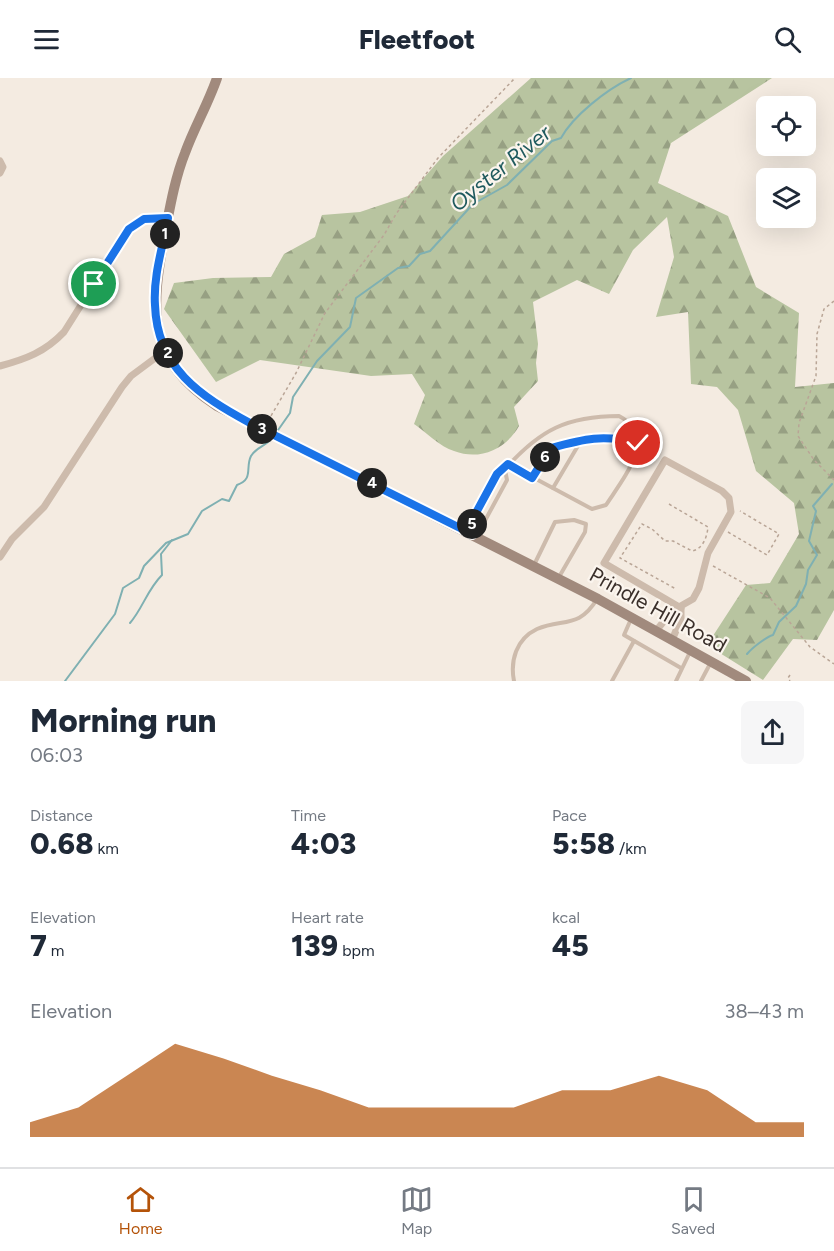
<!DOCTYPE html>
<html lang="en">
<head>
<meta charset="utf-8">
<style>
	body { margin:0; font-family:Figtree,sans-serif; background:#f6f6f7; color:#1f2937; height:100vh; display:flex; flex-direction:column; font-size:22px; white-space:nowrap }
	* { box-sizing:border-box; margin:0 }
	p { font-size:20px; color:#747a83 }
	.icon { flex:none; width:33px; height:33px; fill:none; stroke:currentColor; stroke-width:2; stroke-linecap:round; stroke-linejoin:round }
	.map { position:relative; height:603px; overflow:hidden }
	.side { display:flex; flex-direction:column; background:#fff; flex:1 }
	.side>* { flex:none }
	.buttons { position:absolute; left:756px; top:18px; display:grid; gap:12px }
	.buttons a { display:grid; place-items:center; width:60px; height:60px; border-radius:9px; background:#fff; box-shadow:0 6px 24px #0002; font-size:30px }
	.pin { position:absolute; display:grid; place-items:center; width:51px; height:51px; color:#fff; margin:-26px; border:3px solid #fff; border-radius:50%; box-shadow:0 2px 6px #0007 }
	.km { position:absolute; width:30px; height:30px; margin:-15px; border-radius:50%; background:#222; color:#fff; font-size:16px; line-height:30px; text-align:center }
	.round { display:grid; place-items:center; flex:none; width:63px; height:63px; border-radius:9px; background:#f6f6f7 }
	.headline { display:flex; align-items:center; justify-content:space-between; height:102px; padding:0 30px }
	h1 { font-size:33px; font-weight:800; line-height:45px }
	.metrics { display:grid; grid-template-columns:repeat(3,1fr); gap:9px; height:102px; padding:6px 30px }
	.metrics div { display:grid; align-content:center }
	.metrics b { font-size:30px; font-weight:800 }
	.metrics small { font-size:16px; font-weight:400 }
	.metrics p { font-size:16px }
	.chart { height:168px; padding:12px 30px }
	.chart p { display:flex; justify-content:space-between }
	.chart svg { width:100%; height:108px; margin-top:6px; fill:#b45309; opacity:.7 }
	header { display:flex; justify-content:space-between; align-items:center; height:78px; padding:0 30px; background:#fff; font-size:27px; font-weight:800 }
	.menu { display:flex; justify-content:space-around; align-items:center; height:84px; border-top:2px solid #e0e1e3; background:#fff; font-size:16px; color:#747a83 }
	.menu a { display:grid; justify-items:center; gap:3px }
	.menu .on { color:#b45309 }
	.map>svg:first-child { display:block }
	.forest { fill:url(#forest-firs) }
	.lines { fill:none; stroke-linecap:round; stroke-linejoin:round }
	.stream { stroke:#7fb0b2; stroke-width:2 }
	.path { stroke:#b9a596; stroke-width:1.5; stroke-dasharray:3 3; stroke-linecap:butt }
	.lane { stroke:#cdbbac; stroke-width:4 }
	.street { stroke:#cdbbac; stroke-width:7 }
	.secondary { stroke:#a18a7d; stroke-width:10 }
	.route-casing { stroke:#fff; stroke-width:12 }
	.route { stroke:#1a73e8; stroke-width:8 }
	.labels { text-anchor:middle; stroke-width:4.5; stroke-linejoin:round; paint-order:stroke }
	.street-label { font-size:21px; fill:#3b302b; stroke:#fbf5ee }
	.water-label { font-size:22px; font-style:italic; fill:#1f5a5e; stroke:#fbf5ee }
</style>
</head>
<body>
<header><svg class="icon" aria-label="menu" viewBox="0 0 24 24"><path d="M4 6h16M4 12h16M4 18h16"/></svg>Fleetfoot<svg class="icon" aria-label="search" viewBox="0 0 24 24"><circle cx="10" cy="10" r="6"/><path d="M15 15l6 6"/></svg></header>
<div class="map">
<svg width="834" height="603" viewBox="0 0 834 603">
	<defs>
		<pattern id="forest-firs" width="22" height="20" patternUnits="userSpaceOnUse" patternTransform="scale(1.5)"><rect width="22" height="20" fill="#b8c4a0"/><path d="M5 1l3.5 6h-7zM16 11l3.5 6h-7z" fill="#97a083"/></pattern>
	</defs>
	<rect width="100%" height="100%" fill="#f4ebe1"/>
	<path class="forest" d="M531,0H772L671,65L658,105L728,138L756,209L799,235L795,309L834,305V532L817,562L793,561L763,602L707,567L746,507L770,505L799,456L794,425L756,393L738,332L717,309L691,306L688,234L656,239L674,179L667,139L633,172L609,216L577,202L533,224L538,266L536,285L538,303L514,329L519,348C506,371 480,383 454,373C440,369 426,354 414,346L425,317L412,296L371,298L260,282L216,304L164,231L174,205L213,200L271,199L284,176L315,159L322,137L360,134L408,118L443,78Z"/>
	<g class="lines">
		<g class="stream">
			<path d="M276,355L290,335L293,319L317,283L350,249L356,220L398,190L409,188L420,176L430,173L473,126L507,107L552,63L561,60C573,38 607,11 631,0"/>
			<path d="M130,545C143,530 147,512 162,497L161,476L172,462"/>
			<path d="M747,576C752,570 766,559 773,557L779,544L796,528L806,506L808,492L817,477L809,463L816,433L813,428L832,406"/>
			<path d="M65,603L115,536L123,510L139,500L144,488L166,465L188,456L202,433L222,421L229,423L237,407C254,401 245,390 251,378C257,368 267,368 273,359"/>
		</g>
		<g class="path">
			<path d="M834,223L824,231L817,256L816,298L799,345L798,358L814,382L834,402"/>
			<path d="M268,343L296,295L325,235L384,157L396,136L438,80L515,0"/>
			<path d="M669,426L708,449C707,459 703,471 692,473L673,463H665L652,451L642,446L620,480L676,511"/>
			<path d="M728,454L767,477L779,456L740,433"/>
			<path d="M713,488L770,520L810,569L834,586"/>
			<path d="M790,597L788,600L790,603"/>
		</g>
		<g class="lane">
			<path d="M532,400L551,370L582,361"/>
			<path d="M553,410L582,361L613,358L638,365"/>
			<path d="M475,450H481L507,402L505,392"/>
			<path d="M472,456L475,450L471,444C479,429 486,413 496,399C498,395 503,394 506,390C540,352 567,338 619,338C659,359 622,402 606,427L592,431L508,386"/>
			<path d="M534,487L555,444L574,442L586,446L585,454L559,499"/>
			<path d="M631,541L624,557L681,590"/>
			<path d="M514,603C510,583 516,561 537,551C563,540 579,551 597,521"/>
			<path d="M612,603L634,563"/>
			<path d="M676,603L690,574"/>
			<path d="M701,603L711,584"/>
		</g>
		<g class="street">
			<path d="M0,83L3,89L0,95"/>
			<path d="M0,288C26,281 45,274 64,254L129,151L144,141L168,140"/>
			<path d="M0,479L12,461L44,429L122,309L131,298L166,272"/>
			<path d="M656,553L672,533L693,521L699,510L708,475L731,434L729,420L722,413L665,382L604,485L681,530"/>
			<path d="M672,562L681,541V530"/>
		</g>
		<path class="secondary" d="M217,0C208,26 194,50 185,75C175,100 170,129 165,155C151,230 145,281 217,328L598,521L746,603"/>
	</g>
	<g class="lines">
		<defs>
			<path id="route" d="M94,206L129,151L144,141L168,140C163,168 153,198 155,227C157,290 200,318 250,345L472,456L475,450L471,444L497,396L508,386L532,400L551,370C584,361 603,356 638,365"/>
		</defs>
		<use href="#route" class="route-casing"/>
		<use href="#route" class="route"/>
	</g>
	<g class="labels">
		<g class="street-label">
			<text transform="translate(658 532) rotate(29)" y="7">Prindle Hill Road</text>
		</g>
		<g class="water-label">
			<text transform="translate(500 90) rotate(-39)" y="8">Oyster River</text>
		</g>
	</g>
</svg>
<div class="buttons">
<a><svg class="icon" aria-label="locate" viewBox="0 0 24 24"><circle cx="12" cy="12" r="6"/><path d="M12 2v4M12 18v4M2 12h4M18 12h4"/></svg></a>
<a><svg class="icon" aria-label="layers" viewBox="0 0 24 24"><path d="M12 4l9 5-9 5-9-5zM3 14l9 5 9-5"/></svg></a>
</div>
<div class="pin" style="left:94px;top:206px;background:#1e9e55"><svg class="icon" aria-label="arrive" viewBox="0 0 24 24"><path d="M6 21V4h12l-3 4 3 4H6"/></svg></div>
<div class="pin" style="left:638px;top:365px;background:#d93025"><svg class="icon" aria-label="check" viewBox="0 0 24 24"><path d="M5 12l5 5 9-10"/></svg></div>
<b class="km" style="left:165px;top:156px">1</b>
<b class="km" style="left:168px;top:275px">2</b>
<b class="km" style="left:262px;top:351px">3</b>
<b class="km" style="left:372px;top:405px">4</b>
<b class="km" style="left:472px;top:446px">5</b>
<b class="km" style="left:545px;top:379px">6</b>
</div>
<section class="side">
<div class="headline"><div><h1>Morning run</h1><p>06:03</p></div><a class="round"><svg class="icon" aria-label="share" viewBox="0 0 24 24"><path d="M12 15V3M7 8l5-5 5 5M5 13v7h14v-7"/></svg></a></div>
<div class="metrics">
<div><p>Distance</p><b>0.68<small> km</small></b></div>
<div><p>Time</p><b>4:03</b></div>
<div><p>Pace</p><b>5:58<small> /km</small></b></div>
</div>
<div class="metrics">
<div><p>Elevation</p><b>7<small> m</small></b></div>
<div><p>Heart rate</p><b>139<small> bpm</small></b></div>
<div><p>kcal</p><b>45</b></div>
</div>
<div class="chart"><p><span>Elevation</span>38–43 m</p>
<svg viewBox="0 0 160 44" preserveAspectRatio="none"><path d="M0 44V38L10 32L20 19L30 6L40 12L50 19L60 25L70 32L80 32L90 32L100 32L110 25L120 25L130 19L140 25L150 38L160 38V44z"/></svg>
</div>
</section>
<nav class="menu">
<a class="on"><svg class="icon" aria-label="home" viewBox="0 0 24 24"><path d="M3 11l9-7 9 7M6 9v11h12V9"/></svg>Home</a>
<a><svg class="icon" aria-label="map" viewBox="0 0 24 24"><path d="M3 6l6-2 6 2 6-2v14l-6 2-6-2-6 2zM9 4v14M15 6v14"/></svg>Map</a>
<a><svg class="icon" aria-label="saved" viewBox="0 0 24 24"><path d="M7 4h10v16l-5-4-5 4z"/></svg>Saved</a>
</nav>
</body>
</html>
